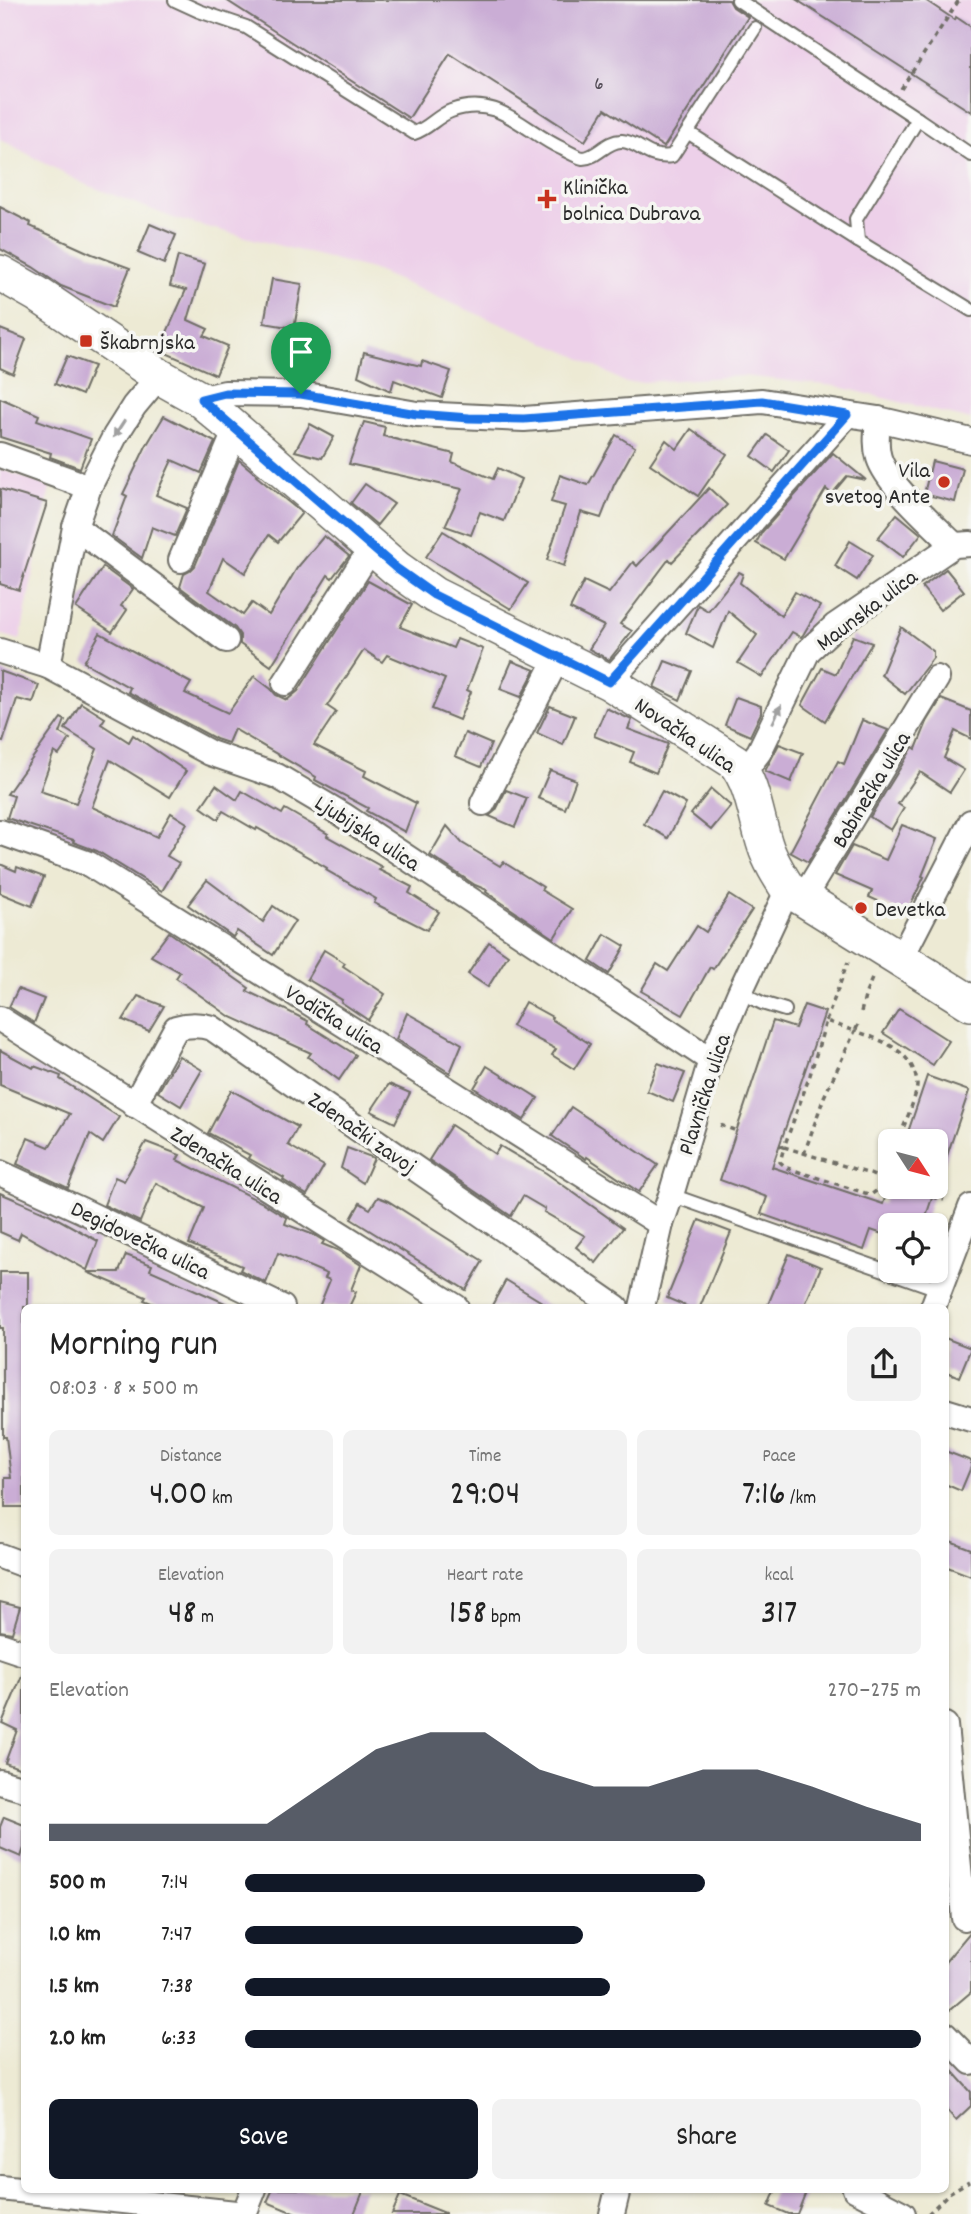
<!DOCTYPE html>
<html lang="en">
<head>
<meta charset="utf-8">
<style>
	body { margin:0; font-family:Dekko,sans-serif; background:#f2f2f2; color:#222; height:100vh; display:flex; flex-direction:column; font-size:26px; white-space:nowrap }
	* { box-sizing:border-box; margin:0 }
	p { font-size:23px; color:#767676 }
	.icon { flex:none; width:38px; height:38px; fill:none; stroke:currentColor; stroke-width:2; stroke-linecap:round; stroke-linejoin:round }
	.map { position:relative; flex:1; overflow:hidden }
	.panel { position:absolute; left:21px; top:1304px; width:928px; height:889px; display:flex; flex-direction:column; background:#fff; border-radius:10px; box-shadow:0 2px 5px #0004 }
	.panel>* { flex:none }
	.needle { width:46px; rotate:126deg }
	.tools { position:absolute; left:878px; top:1129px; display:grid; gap:14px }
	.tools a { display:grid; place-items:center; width:70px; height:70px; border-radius:10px; background:#fff; box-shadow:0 2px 5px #0004; font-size:35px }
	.pin { position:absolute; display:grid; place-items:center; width:60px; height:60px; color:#fff; margin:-72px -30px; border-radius:50% 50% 50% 0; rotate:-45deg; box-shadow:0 0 7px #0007 }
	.pin .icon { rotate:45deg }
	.round { display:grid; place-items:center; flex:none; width:74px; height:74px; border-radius:10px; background:#f2f2f2 }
	.summary { display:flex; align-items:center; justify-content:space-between; height:119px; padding:0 28px }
	h1 { font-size:38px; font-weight:600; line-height:52px }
	.figures { display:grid; grid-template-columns:repeat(3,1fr); gap:10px; height:119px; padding:7px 28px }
	.figures div { display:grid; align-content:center; border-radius:10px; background:#f2f2f2; text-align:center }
	.figures b { font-size:35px; font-weight:600 }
	.figures small { font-size:19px; font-weight:400 }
	.figures p { font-size:19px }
	.chart { height:196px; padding:14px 28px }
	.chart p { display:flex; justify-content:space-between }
	.chart svg { width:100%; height:126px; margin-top:7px; fill:#111827; opacity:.7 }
	.primary-button { display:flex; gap:14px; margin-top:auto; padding:14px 28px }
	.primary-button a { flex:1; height:80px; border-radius:10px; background:#111827; color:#fff; font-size:28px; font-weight:600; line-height:80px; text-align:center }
	.primary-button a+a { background:#f2f2f2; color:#222 }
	ul { padding:0 28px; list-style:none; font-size:23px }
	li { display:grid; grid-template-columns:112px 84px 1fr; align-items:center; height:52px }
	li i { height:18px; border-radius:9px; background:#111827 }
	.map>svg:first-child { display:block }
	.built { fill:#edd0e9 }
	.building { fill:#caadd5 }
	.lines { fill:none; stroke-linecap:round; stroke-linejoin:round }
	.lane-casing { stroke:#6f6e66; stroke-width:16 }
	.street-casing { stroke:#6f6e66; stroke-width:28 }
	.secondary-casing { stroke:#6f6e66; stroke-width:38 }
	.path { stroke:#6f6e66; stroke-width:3.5; stroke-dasharray:5 5; stroke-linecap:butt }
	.lane { stroke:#fff; stroke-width:12 }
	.street { stroke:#fff; stroke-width:24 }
	.secondary { stroke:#fff; stroke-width:35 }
	.oneway { fill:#a0a0a0 }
	.route-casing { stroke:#fff; stroke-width:14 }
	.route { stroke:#1a73e8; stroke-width:9 }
	.poi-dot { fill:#c8321e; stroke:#f6f6f2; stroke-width:2.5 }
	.labels { text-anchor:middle; stroke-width:7; stroke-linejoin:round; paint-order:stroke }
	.number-label { font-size:19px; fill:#534c56 }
	.poi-label { font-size:23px; fill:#2b2b2b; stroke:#f6f6f2; text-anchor:start }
	.street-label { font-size:23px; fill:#2b2b2b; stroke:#f6f6f2 }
</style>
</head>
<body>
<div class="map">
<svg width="971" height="2214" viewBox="0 0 971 2214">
	<rect width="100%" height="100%" fill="#f6f6f2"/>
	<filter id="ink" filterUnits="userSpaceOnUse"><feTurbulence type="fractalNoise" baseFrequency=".0143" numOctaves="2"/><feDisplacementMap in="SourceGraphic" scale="14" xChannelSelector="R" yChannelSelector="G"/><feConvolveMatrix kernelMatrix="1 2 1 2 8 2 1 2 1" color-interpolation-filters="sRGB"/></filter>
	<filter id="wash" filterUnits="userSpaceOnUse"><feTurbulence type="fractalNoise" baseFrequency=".00686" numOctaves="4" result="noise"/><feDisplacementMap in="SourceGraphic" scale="28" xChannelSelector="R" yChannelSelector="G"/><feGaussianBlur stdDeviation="1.57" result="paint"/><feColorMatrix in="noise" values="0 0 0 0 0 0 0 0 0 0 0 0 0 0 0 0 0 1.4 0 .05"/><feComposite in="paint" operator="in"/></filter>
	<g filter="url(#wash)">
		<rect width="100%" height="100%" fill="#edead4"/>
		<g class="built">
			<path d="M0,0H971V420L836,386L743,376L626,383L576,356L371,269L176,219L82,183L0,139Z"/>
			<path d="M0,469L50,487L20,640L0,634Z"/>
		</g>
		<g id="blocks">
			<g class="building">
				<path d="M226,0H729L733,7L748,17L664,147L605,109L585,141L450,54L409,118Z"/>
				<path d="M797,0H925L955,20L956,17L971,27V112Z"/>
				<path d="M0,207L31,223L30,226L92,254L130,268L114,307L61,286L33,267L0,249Z"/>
				<path d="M150,224L176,235L164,264L138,253Z"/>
				<path d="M178,256L205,264L188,320L208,329L204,336L228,346L216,375L159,350L186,290L170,286Z"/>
				<path d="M272,279L302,284L294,328L264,323Z"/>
				<path d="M0,329L26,339L13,374L0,368Z"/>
				<path d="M288,336L320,342L313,376L283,371Z"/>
				<path d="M364,352L421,366L422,361L451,371L442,398L394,380L391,391L358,376Z"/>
				<path d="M67,356L94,366L82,395L55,384Z"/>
				<path d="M0,398L39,415L37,420L91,439L80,468L50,457L51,453L0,437Z"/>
				<path d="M164,416L215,442L201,473L172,460L156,495L187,508L175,536L152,527L142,558L112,536L127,496L123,494L146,446Z"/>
				<path d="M364,422L385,427L383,436L454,454L452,462L493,479L498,468L521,479L504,521L480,512L471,535L445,526L462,489L349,464Z"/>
				<path d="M310,424L334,437L322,458L295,451Z"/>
				<path d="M691,429L727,454L698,496L650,464L666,440L677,449Z"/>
				<path d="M616,435L635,447L614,485L601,518L581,512L564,566L547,560L565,506L551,502L560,475L588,485Z"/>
				<path d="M767,435L789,450L774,472L752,456Z"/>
				<path d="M833,453L866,480L847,476L832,494L826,489L784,559L756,543L762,532Z"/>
				<path d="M239,460L257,475L256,476L302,513L278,542L269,535L245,573L223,558L209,591L243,615L252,603L269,615L297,568L324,536L349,556L332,578L328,575L271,666L240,644V635L235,628L180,587L184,574L190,571L195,566Z"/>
				<path d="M932,461L963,469L955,502L924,494Z"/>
				<path d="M365,484L394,504L377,525L351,503Z"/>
				<path d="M709,488L727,505L672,562L669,559L620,624L632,631L609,660L589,649L604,626L570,609L584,581L609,593L633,562L637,566Z"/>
				<path d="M0,489L47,503L19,590L0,584Z"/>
				<path d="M897,514L921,534L903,557L878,538Z"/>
				<path d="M443,531L528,583L511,609L426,557Z"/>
				<path d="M850,541L873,555L857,580L835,566Z"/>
				<path d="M103,567L133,589L121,606L127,610L112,632L76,608Z"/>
				<path d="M946,569L964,591L940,610L922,587Z"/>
				<path d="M739,572L743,574L740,583L781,616L795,592L820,606L803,635L801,637L792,632L762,677L738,663L757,635L728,611L713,648L686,633L698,605L708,611Z"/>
				<path d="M368,581L412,605L400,627L453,648L457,639L483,649L467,690L471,692L459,720L432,709L445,679L387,655L382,662L364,650L327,706L336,712L314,745L366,771L364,776L416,803L405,832L366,811L368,808L315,780L316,777L234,729L228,743L216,739L128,692L130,688L84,662L100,633L191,683L185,693L228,713L254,676L271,689L276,695L287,700L298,691Z"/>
				<path d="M901,627L933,651V658L905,694L881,675Z"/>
				<path d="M853,636L872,643L825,721L802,705L822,668L836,674Z"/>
				<path d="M512,661L535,670L521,697L500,689Z"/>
				<path d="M665,661L692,671L680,700L654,687Z"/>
				<path d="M0,671L39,685L33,703L17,699L3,742L0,741Z"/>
				<path d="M736,697L761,706V713L750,736L725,725Z"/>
				<path d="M941,699L971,711V739L955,731L944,758L964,770L950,792L920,772L898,804L904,808L891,830L870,817L913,747L916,749L927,722Z"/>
				<path d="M81,703L105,718L101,724L129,742L133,735L186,771L170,797L110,760L92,807L157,837L171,813L187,823L167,856L179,863L162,891L97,851L73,842L74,840L7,818L14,796L7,794L61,718L65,720L60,733L70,739L59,755L54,752L40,791L76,803L97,749L65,729Z"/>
				<path d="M550,706L575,716L563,745L537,733Z"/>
				<path d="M606,708L632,720L628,729L668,744L656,773L630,762L634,752L594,736Z"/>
				<path d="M862,720L888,730L808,862L790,852L838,761L844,764Z"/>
				<path d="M465,733L491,744L481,767L455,756Z"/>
				<path d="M779,744L803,753L791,782L765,771Z"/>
				<path d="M550,770L576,780L565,809L538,798Z"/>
				<path d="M216,785L237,800L242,791L282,814L285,809L328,834L327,836L382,867L379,870L412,887L409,893L439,912L427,930L374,903L376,899L326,870L327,868L257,828L256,830L223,811L218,819L201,807Z"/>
				<path d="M711,789L731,806L711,830L691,814Z"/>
				<path d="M506,790L527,798L515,827L489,816L496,810Z"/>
				<path d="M662,791L686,804L668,838L644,824Z"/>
				<path d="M902,825L937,839L922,876L924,877L906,914L869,897L872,891L835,875L852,846L886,860Z"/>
				<path d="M447,826L462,843L500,866L503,862L543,887L541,890L572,909L554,938L486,892L487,890L475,885L430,855Z"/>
				<path d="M0,864L16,871L17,867L44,877L32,906L0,893Z"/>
				<path d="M207,880L263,922L273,906L295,921L273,955L237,931L233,937L188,905Z"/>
				<path d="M729,895L752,910L713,969L710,967L683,1015L641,991L657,964L668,971L697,926L706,932Z"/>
				<path d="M169,932L249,988L247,991L308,1021L307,1024L356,1055L339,1080L308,1057L311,1053L229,1016L176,978L180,972L151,956Z"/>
				<path d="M605,934L625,946L609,974L590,961Z"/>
				<path d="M489,942L508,955L488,987L468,974Z"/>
				<path d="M324,950L345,963L343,966L385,994L368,1020L341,1002L342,1000L307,979Z"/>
				<path d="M18,989L44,999L34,1023L9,1007Z"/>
				<path d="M138,996L164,1006L149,1031L123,1020Z"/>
				<path d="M525,1002L552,1017L551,1019L590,1044L574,1069L552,1055L556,1049L512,1026Z"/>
				<path d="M804,1005L825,1012L772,1167L883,1204L889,1186H936L923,1225H891V1237L871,1230L864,1250L761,1214L767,1197L720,1180L773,1021L795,1028Z"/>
				<path d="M899,1009L949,1041L933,1065L883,1033Z"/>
				<path d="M407,1013L462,1044L450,1073L396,1039Z"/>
				<path d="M0,1050L33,1068L34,1066L61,1076L60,1079L119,1117L103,1143L90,1134L68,1188L17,1164L28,1138L49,1147L70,1114L0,1085Z"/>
				<path d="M179,1056L202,1070L181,1106L158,1092Z"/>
				<path d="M658,1063L685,1073L673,1102L647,1091Z"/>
				<path d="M487,1066L538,1098L524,1120L474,1088Z"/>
				<path d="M927,1076L969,1091L939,1179L936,1178V1141H905Z"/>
				<path d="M389,1084L410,1093L395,1123L371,1111Z"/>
				<path d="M231,1090L298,1127L288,1145L324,1166L307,1195L283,1180L284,1178L248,1158L250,1155L208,1133Z"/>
				<path d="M571,1107L658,1165L639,1192L587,1157L586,1159L552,1136Z"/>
				<path d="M451,1125L495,1154L500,1146L546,1173L623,1228L596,1263L576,1247L585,1236L544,1212L545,1209L523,1196L511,1216L429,1160Z"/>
				<path d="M146,1142L180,1155L177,1160L261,1202L287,1218L285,1224L314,1235L324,1241L322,1244L337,1250L361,1265L351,1290L356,1292L349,1307H319L330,1280L325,1278L327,1274L278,1253L266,1283L240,1270L242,1266L189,1244L204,1208L156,1183L140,1222L104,1205L115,1177L124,1181Z"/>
				<path d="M347,1148L374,1158L363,1183L341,1168Z"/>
				<path d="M0,1193L49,1214L98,1241L87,1270L21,1233L18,1240L0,1232Z"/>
				<path d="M378,1197L388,1201L483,1261L466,1290L351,1219L360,1203L370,1209Z"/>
				<path d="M699,1220L731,1232L700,1307H688L667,1298Z"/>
				<path d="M789,1254L821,1267L804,1307H767Z"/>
				<path d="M126,1255L152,1265L150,1270L234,1307H161L144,1300L146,1297L87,1272H119Z"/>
				<path d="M0,1272H28V1307H24V1507H5V1478H11L6,1437H3V1328H0Z"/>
				<path d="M506,1280L550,1307H491Z"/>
				<path d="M945,1338L971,1348L959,1377L945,1371Z"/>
				<path d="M945,1451L971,1461V1467L961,1491L945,1484Z"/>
				<path d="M945,1539L971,1549V1576L945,1566Z"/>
				<path d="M0,1602L20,1607L12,1633L0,1631Z"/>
				<path d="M24,1671V1770L5,1763L17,1730L2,1723Z"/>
				<path d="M4,1817L24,1825V1848L21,1857L0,1848V1827Z"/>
				<path d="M971,1931V1992L945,2014V1962Z"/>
				<path d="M945,2063L971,2092V2106L956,2120L945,2108Z"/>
				<path d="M273,2189H364L354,2214H296L267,2202Z"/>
				<path d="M776,2189H807L797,2214H788L769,2206Z"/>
				<path d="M400,2195L445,2213V2214H392Z"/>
			</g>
		</g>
	</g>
	<g filter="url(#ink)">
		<use href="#blocks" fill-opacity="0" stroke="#6f6e66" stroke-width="2"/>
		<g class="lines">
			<defs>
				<g id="lane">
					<path d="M175,0L199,11L246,27L414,133C428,129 437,116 451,111C499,93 524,132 563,149C569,152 577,157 583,158C597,158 607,140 622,141C640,142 647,160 672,156L755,28"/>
					<path d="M738,0L918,119"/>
					<path d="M689,133L858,241"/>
					<path d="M971,155L918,119L856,219L858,241L971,310"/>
					<path d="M740,992L762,1003L785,1010"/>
					<path d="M671,1195L941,1290"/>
				</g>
				<g id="street">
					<path d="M200,399L225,393L301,394L417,414L524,419L762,401L878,419L971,441"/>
					<path d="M878,419C877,432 875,445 879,458C887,484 934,525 954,545"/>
					<path d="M0,455L89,487"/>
					<path d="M75,527L226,640"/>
					<path d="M181,560L232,439L238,433"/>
					<path d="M0,651L48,666L210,753L277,776L343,815L711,1060"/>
					<path d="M48,666L75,527L89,487L115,436L134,406L159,376"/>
					<path d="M609,682L847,415"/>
					<path d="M285,683L372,547"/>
					<path d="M743,773L759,752L808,651L835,626L954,545L971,544"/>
					<path d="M483,803L558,657"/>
					<path d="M0,832L89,864L661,1224"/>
					<path d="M802,900L937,678"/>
					<path d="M901,958L971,822"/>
					<path d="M0,1019L456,1307"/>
					<path d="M134,1105L176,1028C189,1024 199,1024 212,1028L616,1307"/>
					<path d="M0,1173L81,1210L282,1307"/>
					<path d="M642,1307L661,1224L671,1195L711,1060L740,992L788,889"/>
					<path d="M933,1307L971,1207"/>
					<path d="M945,1411L971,1419"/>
					<path d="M0,1556L24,1565"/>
					<path d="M0,1645L24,1653"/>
					<path d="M945,1725L964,1918"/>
					<path d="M0,1782L24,1789"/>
					<path d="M945,2035L971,2062"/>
					<path d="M0,2188L245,2214"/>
					<path d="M855,2189L903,2214"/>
					<path d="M244,2214L254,2189"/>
					<path d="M612,2214L618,2189"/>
				</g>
				<path id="secondary" d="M0,273L37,294L159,376L200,399L396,568L434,595L609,682L735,762C753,784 756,818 765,845C770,861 779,875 788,889L971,1003"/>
			</defs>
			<use href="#lane" class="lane-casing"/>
			<use href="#street" class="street-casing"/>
			<use href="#secondary" class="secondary-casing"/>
			<g class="path">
				<path d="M901,89L959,0"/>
				<path d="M861,1012L866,993L873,976"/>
				<path d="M826,1021L848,962"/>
				<path d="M858,1025L855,1031L826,1021L810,1075L784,1147L870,1174L884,1180L891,1162"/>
				<path d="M720,1125L737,1131"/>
				<path d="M779,1145L784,1147L780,1162L787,1168L871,1195L881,1187L884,1180L891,1183"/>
				<path d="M804,1154L824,1097L855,1031C882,1040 914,1051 917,1084C918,1094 902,1130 898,1141"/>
				<path d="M933,1197L944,1200"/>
				<path d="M928,2214L949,2193L969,2181"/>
			</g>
			<use href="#lane" class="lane"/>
			<use href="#street" class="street"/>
			<use href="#secondary" class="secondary"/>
		</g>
		<defs><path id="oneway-solid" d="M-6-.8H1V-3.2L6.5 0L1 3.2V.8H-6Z" transform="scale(1.75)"/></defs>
		<g class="oneway">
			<use href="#oneway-solid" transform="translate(119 429) rotate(123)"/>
			<use href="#oneway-solid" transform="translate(777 714) rotate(-65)"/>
		</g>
	</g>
	<g class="lines" filter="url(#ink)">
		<defs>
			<path id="route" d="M225,393L301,394L417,414L469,418L524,419L762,401L847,415L609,682L434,595L396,568L201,399Z"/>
		</defs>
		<use href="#route" class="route-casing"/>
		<use href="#route" class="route"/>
	</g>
	<g class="poi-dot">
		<path d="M543.5 188.5h7v7h7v7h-7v7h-7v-7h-7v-7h7z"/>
		<rect x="79" y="334" width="14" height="14" rx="3.5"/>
		<circle cx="944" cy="482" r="7"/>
		<circle cx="861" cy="908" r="7"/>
	</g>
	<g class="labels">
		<g class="number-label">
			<text x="599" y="89">6</text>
		</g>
		<g class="poi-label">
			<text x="563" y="194">Klinička<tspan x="563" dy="26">bolnica Dubrava</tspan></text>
			<text x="100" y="349">Škabrnjska</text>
			<text x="930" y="477" text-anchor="end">Vila<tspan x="930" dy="26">svetog Ante</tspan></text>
			<text x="875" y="916">Devetka</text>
		</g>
		<g class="street-label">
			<text transform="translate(866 609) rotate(-37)" y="8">Maunska ulica</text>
			<text transform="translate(686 734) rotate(34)" y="8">Novačka ulica</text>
			<text transform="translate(870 789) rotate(-59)" y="8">Babinečka ulica</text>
			<text transform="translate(368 832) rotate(33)" y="8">Ljubijska ulica</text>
			<text transform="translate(335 1018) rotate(32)" y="8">Vodička ulica</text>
			<text transform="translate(703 1094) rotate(-72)" y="8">Plavnička ulica</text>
			<text transform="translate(363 1132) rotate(35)" y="8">Zdenački zavoj</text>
			<text transform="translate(227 1164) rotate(32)" y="8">Zdenačka ulica</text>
			<text transform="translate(141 1239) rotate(26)" y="8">Degidovečka ulica</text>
		</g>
	</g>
</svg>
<div class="tools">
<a><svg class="needle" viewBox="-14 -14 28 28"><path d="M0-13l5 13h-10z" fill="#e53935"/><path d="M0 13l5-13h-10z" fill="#767676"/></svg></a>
<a><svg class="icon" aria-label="locate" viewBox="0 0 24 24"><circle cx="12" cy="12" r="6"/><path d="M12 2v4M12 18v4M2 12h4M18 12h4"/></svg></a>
</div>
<div class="pin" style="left:301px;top:394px;background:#1e9e55"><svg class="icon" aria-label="arrive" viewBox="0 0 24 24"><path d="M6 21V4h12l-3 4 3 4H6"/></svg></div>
<section class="panel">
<div class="summary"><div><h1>Morning run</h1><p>08:03 · 8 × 500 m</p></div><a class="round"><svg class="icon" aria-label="share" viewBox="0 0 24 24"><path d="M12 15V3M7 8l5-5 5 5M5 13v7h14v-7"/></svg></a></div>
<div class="figures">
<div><p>Distance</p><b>4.00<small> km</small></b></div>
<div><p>Time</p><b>29:04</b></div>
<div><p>Pace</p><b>7:16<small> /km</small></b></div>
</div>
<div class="figures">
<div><p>Elevation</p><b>48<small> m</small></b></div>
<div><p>Heart rate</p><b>158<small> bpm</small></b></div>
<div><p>kcal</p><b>317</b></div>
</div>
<div class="chart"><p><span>Elevation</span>270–275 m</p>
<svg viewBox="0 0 160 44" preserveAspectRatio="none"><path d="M0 44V38L10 38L20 38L30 38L40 38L50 25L60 12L70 6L80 6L90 19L100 25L110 25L120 19L130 19L140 25L150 32L160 38V44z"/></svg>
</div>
<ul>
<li><b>500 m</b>7:14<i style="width:68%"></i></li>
<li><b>1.0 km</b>7:47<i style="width:50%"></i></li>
<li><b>1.5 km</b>7:38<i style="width:54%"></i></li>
<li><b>2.0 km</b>6:33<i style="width:100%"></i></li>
</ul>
<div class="primary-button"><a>Save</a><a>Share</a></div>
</section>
</div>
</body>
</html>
